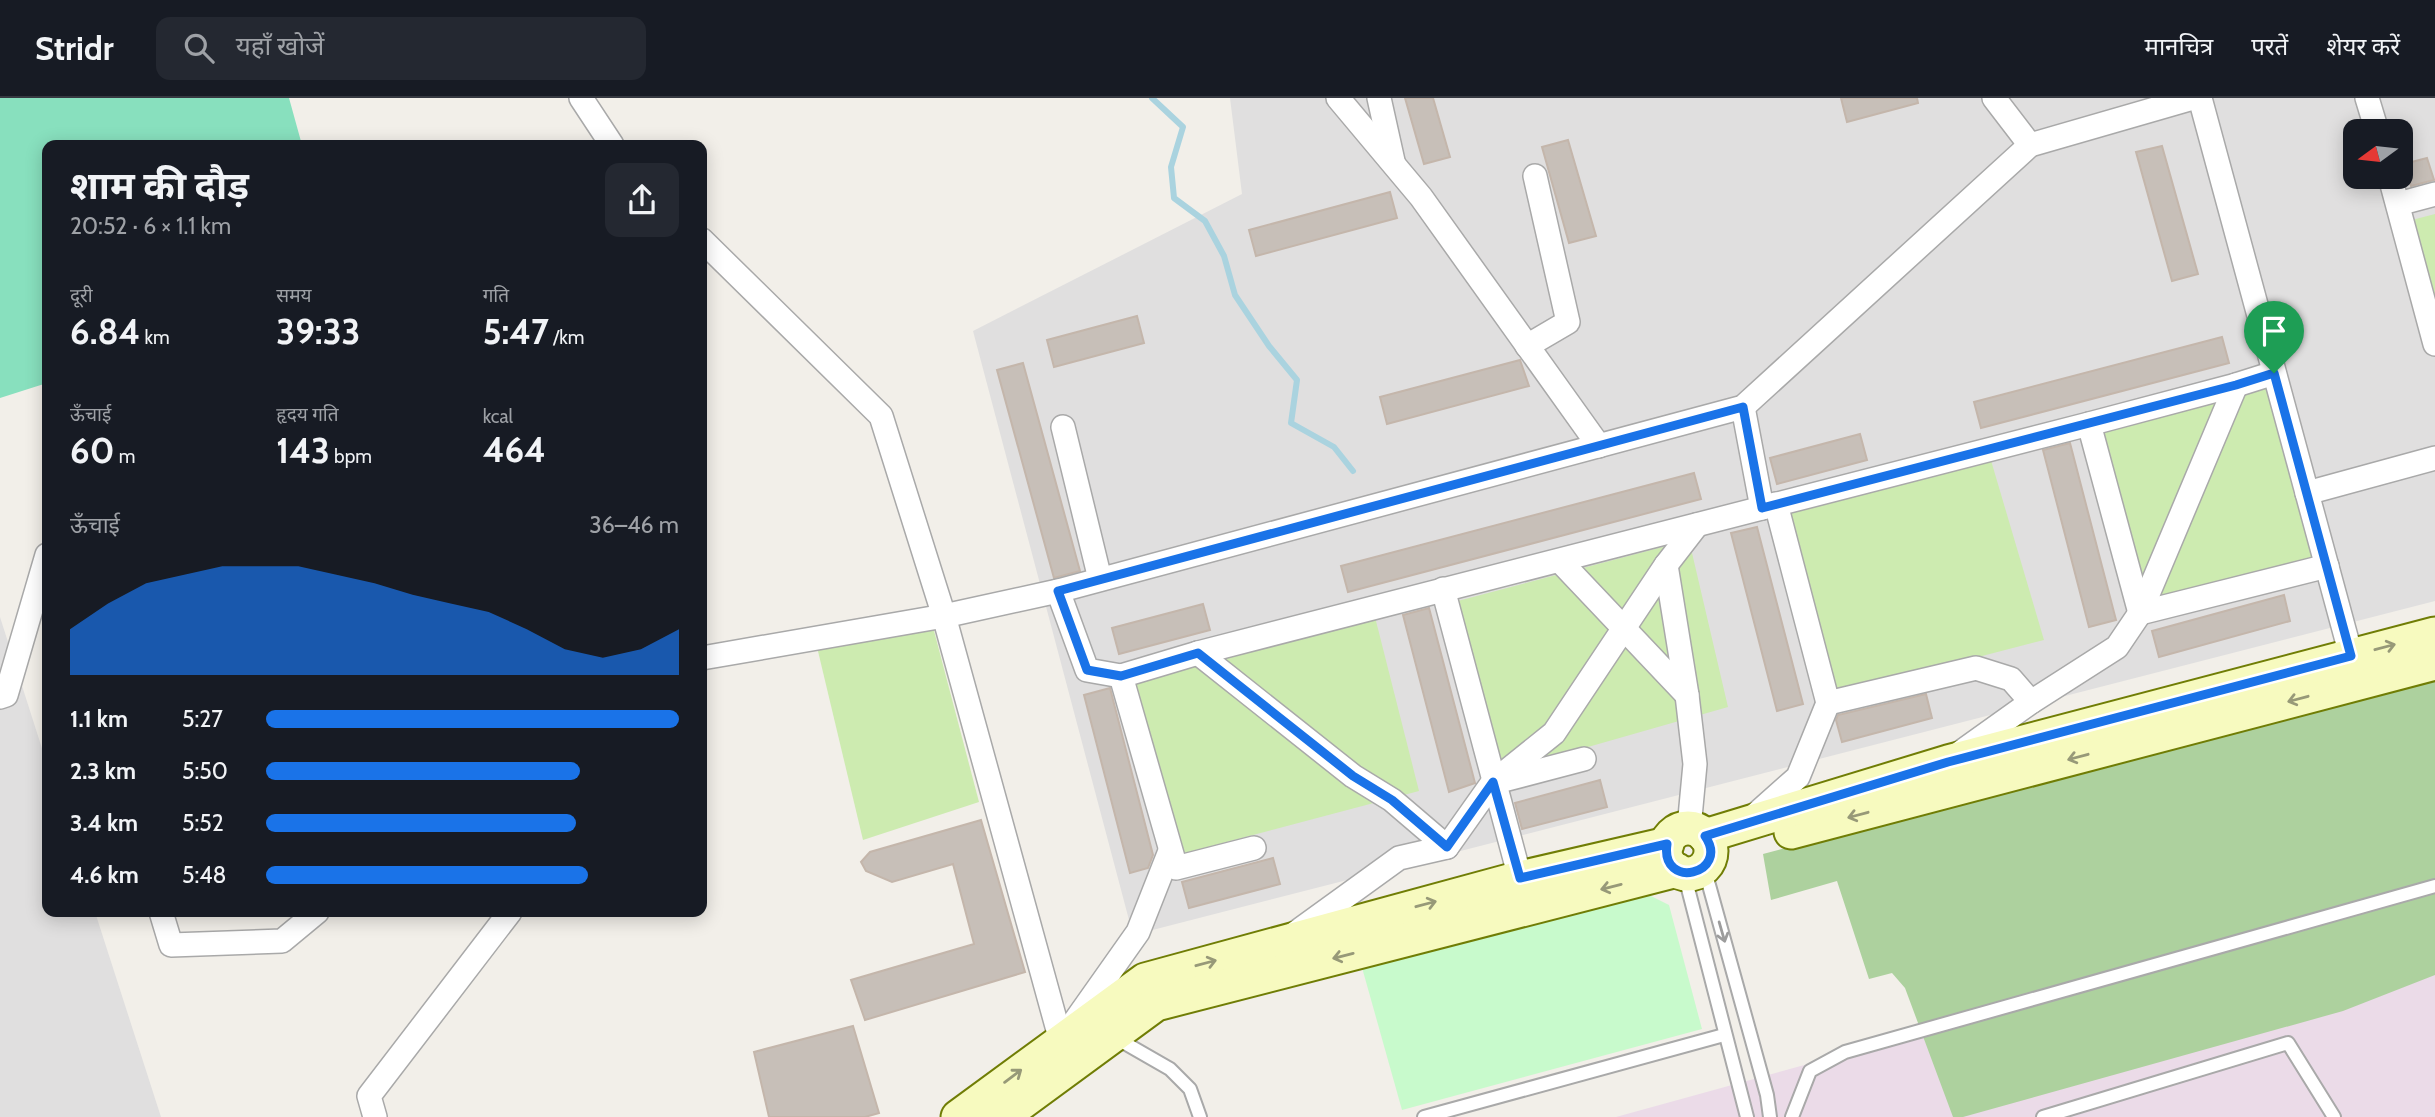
<!DOCTYPE html>
<html lang="hi">
<head>
<meta charset="utf-8">
<style>
	body { margin:0; font-family:Cabin,"Noto Sans Devanagari",sans-serif; background:#242831; color:#f1f3f6; height:100vh; display:flex; flex-direction:column; font-size:26px; white-space:nowrap }
	* { box-sizing:border-box; margin:0 }
	p { font-size:23px; color:#9ea1a6 }
	.icon { flex:none; width:38px; height:38px; fill:none; stroke:currentColor; stroke-width:2; stroke-linecap:round; stroke-linejoin:round }
	.map { position:relative; flex:1; overflow:hidden }
	.side { position:absolute; left:42px; top:42px; width:665px; height:777px; display:flex; flex-direction:column; background:#171b24; border-radius:14px; box-shadow:0 4px 18px #0003 }
	.side>* { flex:none }
	.needle { width:46px; rotate:255deg }
	.fabs { position:absolute; left:2343px; top:21px; display:grid; gap:14px }
	.fabs a { display:grid; place-items:center; width:70px; height:70px; border-radius:14px; background:#171b24; box-shadow:0 4px 18px #0003; font-size:35px }
	.pin { position:absolute; display:grid; place-items:center; width:60px; height:60px; color:#fff; margin:-72px -30px; border-radius:50% 50% 50% 0; rotate:-45deg; box-shadow:0 0 7px #0007 }
	.pin .icon { rotate:45deg }
	.round { display:grid; place-items:center; flex:none; width:74px; height:74px; border-radius:14px; background:#242831 }
	.head { display:flex; align-items:center; justify-content:space-between; height:119px; padding:0 28px }
	h1 { font-size:38px; font-weight:700; line-height:52px }
	.stats { display:grid; grid-template-columns:repeat(3,1fr); gap:10px; height:119px; padding:7px 28px }
	.stats div { display:grid; align-content:center }
	.stats b { font-size:35px; font-weight:700 }
	.stats small { font-size:19px; font-weight:400 }
	.stats p { font-size:19px }
	.chart { height:196px; padding:14px 28px }
	.chart p { display:flex; justify-content:space-between }
	.chart svg { width:100%; height:126px; margin-top:7px; fill:#1a73e8; opacity:.7 }
	ul { padding:0 28px; list-style:none; font-size:23px }
	li { display:grid; grid-template-columns:112px 84px 1fr; align-items:center; height:52px }
	li i { height:18px; border-radius:9px; background:#1a73e8 }
	header { display:flex; align-items:center; gap:42px; box-sizing:border-box; height:98px; padding:0 35px; background:#171b24; border-bottom:2px solid #363941 }
	header strong { font-size:33px }
	nav { display:flex; gap:38px; margin-inline-start:auto; font-size:24px }
	.search { width:490px; height:63px; background:#242831; display:flex; align-items:center; gap:18px; box-sizing:border-box; padding:0 24px; border-radius:14px; color:#9ea1a6; font-size:26px }
	.map>svg:first-child { display:block }
	.residential { fill:#e0dfdf; fill-rule:evenodd }
	.industrial { fill:#ebdbe8 }
	.grass { fill:#cdebb0 }
	.forest { fill:#add19e }
	.park { fill:#c8facc }
	.pitch { fill:#88e0be }
	.lines { fill:none; stroke-linecap:round; stroke-linejoin:round }
	.stream { stroke:#aad3df; stroke-width:6 }
	.building { fill:#c7bfb8; stroke:#c4b6ab; stroke-width:2 }
	.lane-casing { stroke:#a9a9a9; stroke-width:16 }
	.street-casing { stroke:#a9a9a9; stroke-width:26 }
	.secondary-casing { stroke:#707d05; stroke-width:37 }
	.lane { stroke:#fff; stroke-width:12 }
	.street { stroke:#fff; stroke-width:23 }
	.secondary { stroke:#f7fabf; stroke-width:33 }
	.oneway { stroke:#979978 }
	.oneway2 { stroke:#9c9c9c }
	.route-casing { stroke:#fff; stroke-width:14 }
	.route { stroke:#1a73e8; stroke-width:9 }
</style>
</head>
<body>
<header>
<strong>Stridr</strong>
<div class="search"><svg class="icon" aria-label="search" viewBox="0 0 24 24"><circle cx="10" cy="10" r="6"/><path d="M15 15l6 6"/></svg>यहाँ खोजें</div>
<nav><a>मानचित्र</a><a>परतें</a><a>शेयर करें</a></nav>
</header>
<div class="map">
<svg width="2435" height="1019" viewBox="0 0 2435 1019">
	<rect width="100%" height="100%" fill="#f2efe9"/>
	<g class="residential">
		<path d="M1230,0H2435V503L1133,837L973,233L1242,96ZM2356,33H2401V79H2356Z"/>
		<path d="M0,519L47,666V814H95L161,1019H0Z"/>
	</g>
	<path class="industrial" d="M2435,793V1019H1616Z"/>
	<g class="grass">
		<path d="M2435,116V215L2408,123Z"/>
		<path d="M2268,286L2315,463L2144,507L2093,333Z"/>
		<path d="M1990,359L2044,542L1836,596L1783,416Z"/>
		<path d="M1689,442L1728,609L1504,673L1454,504Z"/>
		<path d="M1375,519L1419,693L1181,756L1131,583Z"/>
		<path d="M933,529L979,704L863,742L817,549Z"/>
	</g>
	<path class="forest" d="M2435,580V877L2343,913L1963,1019H1953L1905,890L1892,875L1869,881L1837,783L1771,802L1763,756Z"/>
	<path class="park" d="M1641,793L1669,807L1702,931L1402,1012L1361,866Z"/>
	<path class="pitch" d="M0,0H289L302,47H47V285L0,300Z"/>
	<g class="lines">
		<path class="stream" d="M1152,0L1183,29L1171,69L1174,100L1205,123L1224,158L1235,197L1269,248L1297,282L1291,325L1334,349L1353,373"/>
	</g>
	<g class="building">
		<path d="M1405,0H1433L1450,59L1424,66Z"/>
		<path d="M1841,0H1917L1918,5L1847,24Z"/>
		<path d="M1568,42L1596,138L1569,145L1542,49Z"/>
		<path d="M2162,48L2198,176L2172,183L2136,54Z"/>
		<path d="M2427,60L2434,82L2411,88L2404,66Z"/>
		<path d="M1390,94L1397,120L1256,158L1249,132Z"/>
		<path d="M1137,218L1144,245L1054,269L1047,242Z"/>
		<path d="M2222,239L2229,265L1981,330L1974,304Z"/>
		<path d="M1520,262L1529,288L1387,326L1380,299Z"/>
		<path d="M1023,265L1080,473L1054,480L997,272Z"/>
		<path d="M1860,336L1867,362L1777,386L1770,360Z"/>
		<path d="M2070,345L2116,522L2089,529L2043,352Z"/>
		<path d="M1694,375L1701,401L1348,494L1341,468Z"/>
		<path d="M1757,429L1803,606L1777,613L1731,435Z"/>
		<path d="M2284,497L2290,523L2159,559L2152,533Z"/>
		<path d="M1203,506L1210,532L1119,556L1112,530Z"/>
		<path d="M1429,510L1475,685L1449,694L1403,517Z"/>
		<path d="M1110,590L1153,757L1148,770L1130,775L1084,597Z"/>
		<path d="M1926,596L1932,620L1842,644L1836,622L1838,617Z"/>
		<path d="M1600,682L1607,709L1522,731L1515,705Z"/>
		<path d="M981,722L1025,874L865,922L851,882L974,846L953,766L892,784L866,773L861,764L870,754Z"/>
		<path d="M1273,760L1280,786L1189,810L1182,784Z"/>
		<path d="M853,928L879,1015L865,1019H769L754,954Z"/>
	</g>
	<g class="lines">
		<defs>
			<g id="lane">
				<path d="M1704,769L1767,997L1770,1019"/>
				<path d="M1684,775L1747,1019"/>
				<path d="M1116,940L1170,971L1190,991L1200,1019"/>
				<path d="M1424,1019L1724,937"/>
				<path d="M1792,1019L1810,973L1845,954L2435,788"/>
				<path d="M2043,1019L2288,945L2334,1019"/>
			</g>
			<g id="street">
				<path d="M581,0L612,47"/>
				<path d="M1338,0L1421,99L1599,348"/>
				<path d="M1379,0L1393,63"/>
				<path d="M1994,0L2030,47"/>
				<path d="M2200,0L2355,572"/>
				<path d="M2367,0L2377,33"/>
				<path d="M2390,79L2435,246"/>
				<path d="M2398,106L2435,96"/>
				<path d="M702,142L881,318L944,518L1061,943L1071,952"/>
				<path d="M1527,248L1568,224L1535,78"/>
				<path d="M1743,309L1762,410"/>
				<path d="M2089,326L2140,515L2327,468"/>
				<path d="M1063,329L1100,481"/>
				<path d="M2307,395L2435,360"/>
				<path d="M1776,406L1828,605L1976,570L2011,581L2031,604"/>
				<path d="M1560,463L1687,597"/>
				<path d="M1666,467L1687,597L1695,666L1689,730"/>
				<path d="M1443,491L1520,780"/>
				<path d="M1058,493L1087,572L1121,578L1198,555L2089,326L2236,287L2274,275"/>
				<path d="M1198,555L1353,678L1392,702L1447,749"/>
				<path d="M702,560L944,518L1058,493L1743,309L2030,47L2193,0"/>
				<path d="M1121,578L1176,770L1254,750"/>
				<path d="M0,599L6,597L47,457"/>
				<path d="M1961,654L2031,604L2117,549L2140,515L2236,287"/>
				<path d="M1500,683L1584,661"/>
				<path d="M1754,718L1798,679L1828,605"/>
				<path d="M161,814L171,847L282,843L317,814"/>
				<path d="M1294,836L1399,760L1447,749L1493,684L1554,635L1666,467L1697,427"/>
				<path d="M1073,926L1138,834L1170,753"/>
				<path d="M375,1019L369,998L510,814"/>
			</g>
			<g id="secondary">
				<circle cx="1688" cy="753" r="23"/>
				<path d="M1791,734L2435,565"/>
				<path d="M1705,738L1948,664L2435,536"/>
				<path d="M958,1019L1145,882L1520,780L1667,746"/>
				<path d="M1002,1019L1156,906L1677,772"/>
			</g>
		</defs>
		<use href="#lane" class="lane-casing"/>
		<use href="#street" class="street-casing"/>
		<use href="#secondary" class="secondary-casing"/>
		<use href="#lane" class="lane"/>
		<use href="#street" class="street"/>
		<use href="#secondary" class="secondary"/>
	</g>
	<defs><path id="oneway-shaft" d="M-6 0H5M1.5-3L5.5 0L1.5 3" fill="none" stroke-width="1.6" stroke-linecap="round" stroke-linejoin="round" transform="scale(1.75)"/></defs>
	<g class="oneway">
		<use href="#oneway-shaft" transform="translate(2385 549) rotate(-15)"/>
		<use href="#oneway-shaft" transform="translate(2298 601) rotate(165)"/>
		<use href="#oneway-shaft" transform="translate(2078 659) rotate(165)"/>
		<use href="#oneway-shaft" transform="translate(1858 717) rotate(165)"/>
		<use href="#oneway-shaft" transform="translate(1611 789) rotate(166)"/>
		<use href="#oneway-shaft" transform="translate(1426 806) rotate(-15)"/>
		<use href="#oneway-shaft" transform="translate(1343 858) rotate(166)"/>
		<use href="#oneway-shaft" transform="translate(1206 865) rotate(-15)"/>
		<use href="#oneway-shaft" transform="translate(1013 978) rotate(-37)"/>
	</g>
	<use class="oneway2" href="#oneway-shaft" transform="translate(1722 834) rotate(74)"/>
	<g class="lines">
		<defs>
			<path id="route" d="M2274,275L2351,558L1948,664L1705,738C1731,776 1660,793 1667,746L1520,780L1493,684L1447,749L1392,702L1353,678L1198,555L1121,578L1087,572L1058,493L1743,309L1762,410L2236,287Z"/>
		</defs>
		<use href="#route" class="route-casing"/>
		<use href="#route" class="route"/>
	</g>
</svg>
<div class="fabs">
<a><svg class="needle" viewBox="-14 -14 28 28"><path d="M0-13l5 13h-10z" fill="#e53935"/><path d="M0 13l5-13h-10z" fill="#9ea1a6"/></svg></a>
</div>
<div class="pin" style="left:2274px;top:275px;background:#1e9e55"><svg class="icon" aria-label="arrive" viewBox="0 0 24 24"><path d="M6 21V4h12l-3 4 3 4H6"/></svg></div>
<section class="side">
<div class="head"><div><h1>शाम की दौड़</h1><p>20:52 · 6 × 1.1 km</p></div><a class="round"><svg class="icon" aria-label="share" viewBox="0 0 24 24"><path d="M12 15V3M7 8l5-5 5 5M5 13v7h14v-7"/></svg></a></div>
<div class="stats">
<div><p>दूरी</p><b>6.84<small> km</small></b></div>
<div><p>समय</p><b>39:33</b></div>
<div><p>गति</p><b>5:47<small> /km</small></b></div>
</div>
<div class="stats">
<div><p>ऊँचाई</p><b>60<small> m</small></b></div>
<div><p>हृदय गति</p><b>143<small> bpm</small></b></div>
<div><p>kcal</p><b>464</b></div>
</div>
<div class="chart"><p><span>ऊँचाई</span>36–46 m</p>
<svg viewBox="0 0 160 44" preserveAspectRatio="none"><path d="M0 44V28L10 19L20 12L30 9L40 6L50 6L60 6L70 9L80 12L90 16L100 19L110 22L120 28L130 35L140 38L150 35L160 28V44z"/></svg>
</div>
<ul>
<li><b>1.1 km</b>5:27<i style="width:100%"></i></li>
<li><b>2.3 km</b>5:50<i style="width:76%"></i></li>
<li><b>3.4 km</b>5:52<i style="width:75%"></i></li>
<li><b>4.6 km</b>5:48<i style="width:78%"></i></li>
</ul>
</section>
</div>
</body>
</html>
